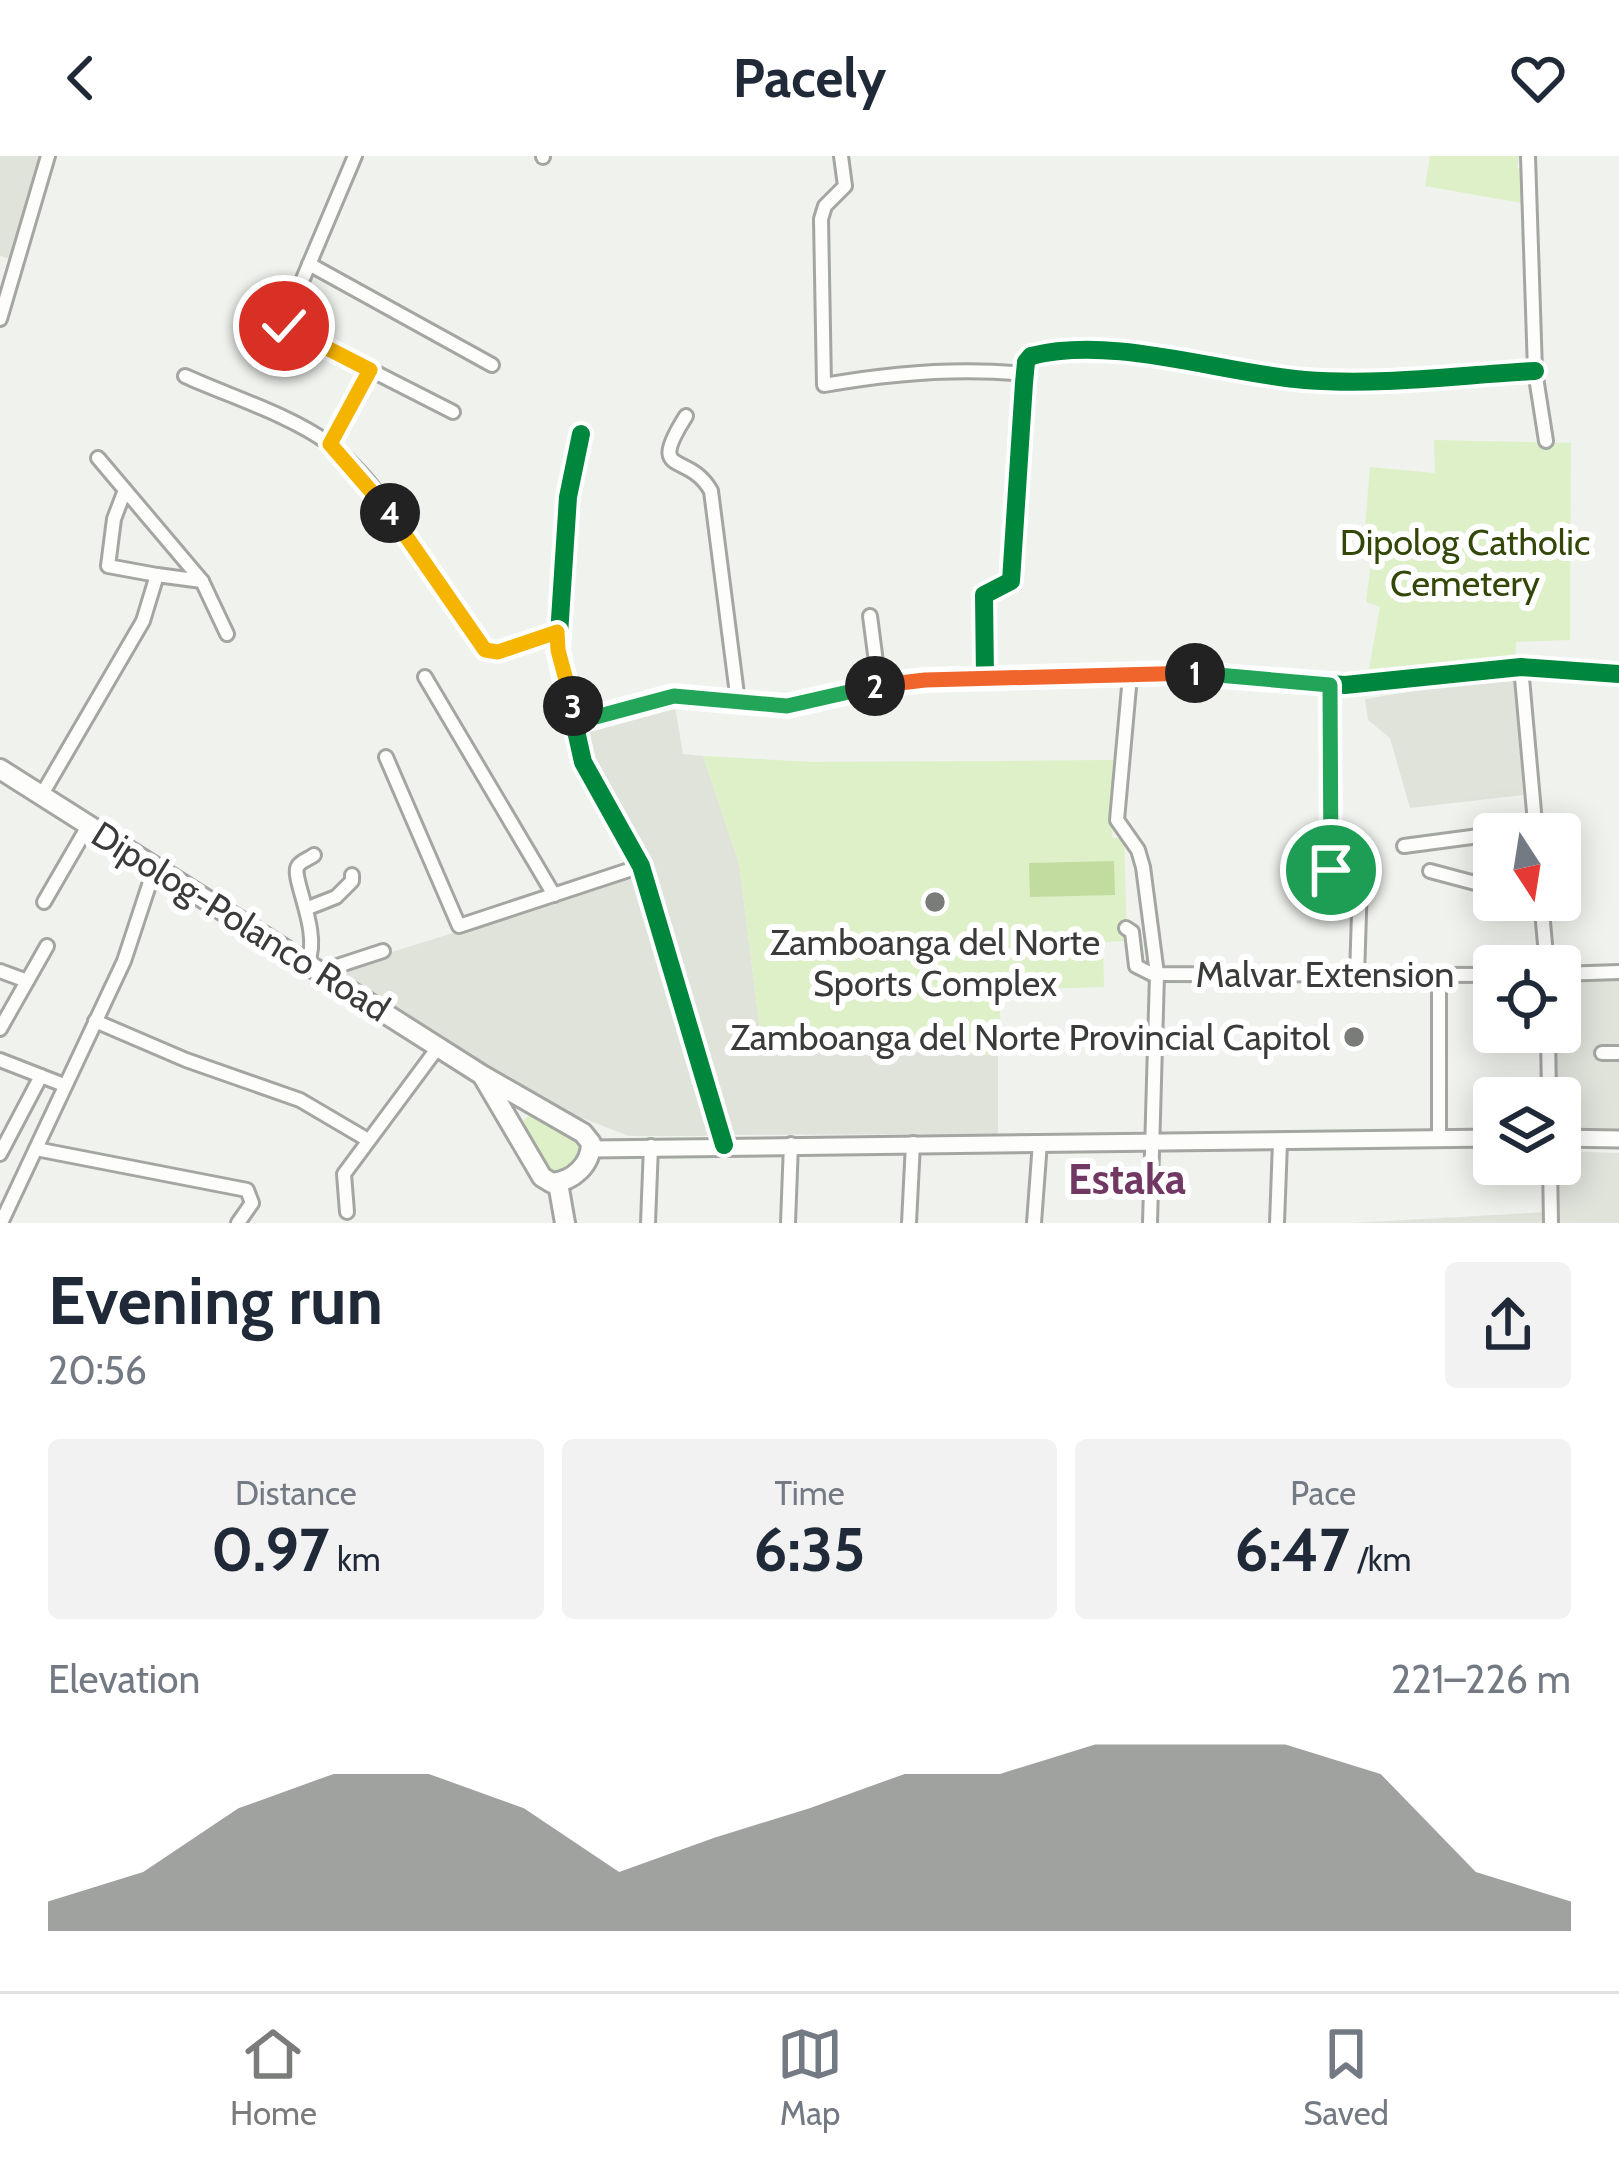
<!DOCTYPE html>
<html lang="en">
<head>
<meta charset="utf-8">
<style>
	body { margin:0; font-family:Cabin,sans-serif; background:#f2f2f3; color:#1f2937; height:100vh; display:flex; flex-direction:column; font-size:45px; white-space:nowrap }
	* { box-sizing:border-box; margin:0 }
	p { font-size:39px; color:#747a83 }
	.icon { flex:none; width:66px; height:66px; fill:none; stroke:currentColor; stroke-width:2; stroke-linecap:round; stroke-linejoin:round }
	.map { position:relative; height:1067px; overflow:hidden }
	.panel { display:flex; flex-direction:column; background:#fff; flex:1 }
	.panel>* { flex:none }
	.needle { width:78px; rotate:168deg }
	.buttons { position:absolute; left:1473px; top:657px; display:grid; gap:24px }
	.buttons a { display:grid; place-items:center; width:108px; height:108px; border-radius:12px; background:#fff; box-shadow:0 6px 30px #0003; font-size:60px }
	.pin { position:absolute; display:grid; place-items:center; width:102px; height:102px; color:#fff; margin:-51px; border:6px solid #fff; border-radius:50%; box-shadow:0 3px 12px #0007 }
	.km { position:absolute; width:60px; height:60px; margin:-30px; border-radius:50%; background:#222; color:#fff; font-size:33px; line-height:60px; text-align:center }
	.round { display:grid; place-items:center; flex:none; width:126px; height:126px; border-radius:12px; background:#f2f2f3 }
	.headline { display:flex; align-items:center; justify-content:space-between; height:204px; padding:0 48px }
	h1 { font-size:66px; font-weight:700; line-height:90px }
	.metrics { display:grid; grid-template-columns:repeat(3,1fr); gap:18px; height:204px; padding:12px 48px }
	.metrics div { display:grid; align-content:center; border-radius:12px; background:#f2f2f3; text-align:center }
	.metrics b { font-size:60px; font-weight:700 }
	.metrics small { font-size:33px; font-weight:400 }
	.metrics p { font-size:33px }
	.chart { height:336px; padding:24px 48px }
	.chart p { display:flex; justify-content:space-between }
	.chart svg { width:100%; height:216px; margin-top:12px; fill:#797c78; opacity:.7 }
	header { display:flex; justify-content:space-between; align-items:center; height:156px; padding:0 48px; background:#fff; font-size:54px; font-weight:700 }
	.dock { display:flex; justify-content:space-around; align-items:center; height:168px; border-top:3px solid #e0e1e3; background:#fff; font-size:33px; color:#747a83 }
	.dock a { display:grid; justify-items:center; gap:6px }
	.dock .active { color:#797c78 }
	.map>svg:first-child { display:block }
	.built { fill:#dfe3da }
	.green { fill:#def0c8 }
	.water { fill:#c2db9f }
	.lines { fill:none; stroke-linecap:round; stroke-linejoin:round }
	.minor-casing { stroke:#a4a6a2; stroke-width:18 }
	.major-casing { stroke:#a4a6a2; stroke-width:21 }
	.highway-casing { stroke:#a4a6a2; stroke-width:24 }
	.minor { stroke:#fdfdfc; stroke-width:12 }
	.major { stroke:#fdfdfc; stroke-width:15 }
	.highway { stroke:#fdfdfc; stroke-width:18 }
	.cycleway-casing { stroke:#fff; stroke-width:26 }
	.cycleway { stroke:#00873e; stroke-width:18 }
	.split-1-casing { stroke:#fff; stroke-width:24 }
	.split-2-casing { stroke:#fff; stroke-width:24 }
	.split-3-casing { stroke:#fff; stroke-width:24 }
	.split-4-casing { stroke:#fff; stroke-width:24 }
	.split-5-casing { stroke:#fff; stroke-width:24 }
	.split-1 { stroke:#22a559; stroke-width:15 }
	.split-2 { stroke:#f0652b; stroke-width:15 }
	.split-3 { stroke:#22a559; stroke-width:15 }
	.split-4 { stroke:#f5b400; stroke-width:15 }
	.split-5 { stroke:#f5b400; stroke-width:15 }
	.poi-dot { fill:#797c78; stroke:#fff; stroke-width:4.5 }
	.labels { text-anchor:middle; stroke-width:12; stroke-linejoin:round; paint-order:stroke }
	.park-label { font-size:36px; fill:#334709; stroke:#fff }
	.street-label { font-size:36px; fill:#3a3c39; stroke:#fff }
	.poi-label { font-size:36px; fill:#3a3c39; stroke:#fff }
	.quarter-label { font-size:42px; font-weight:bold; fill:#713864; stroke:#fff }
</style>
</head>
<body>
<header><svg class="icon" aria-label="back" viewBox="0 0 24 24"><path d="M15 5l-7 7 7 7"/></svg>Pacely<svg class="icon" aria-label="heart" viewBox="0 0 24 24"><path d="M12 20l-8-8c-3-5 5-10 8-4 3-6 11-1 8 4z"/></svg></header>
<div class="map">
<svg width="1619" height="1067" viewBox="0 0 1619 1067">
	<rect width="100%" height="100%" fill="#eff2ed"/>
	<g class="built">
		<path d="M0,0H43L13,104L0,100Z"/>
		<path d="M1514,519L1523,639L1410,652L1390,582L1368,564L1365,543Z"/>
		<path d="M674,545L683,598L703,600L739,707L762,890L998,899V978L727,979L641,688L594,611L587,578L589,570Z"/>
		<path d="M636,720L714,980H629L538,945L334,814Z"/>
		<path d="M1560,824H1619V980L1560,976V942H1554L1552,876H1560Z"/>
		<path d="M1560,995L1619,997V1067H1558L1556,1008H1560Z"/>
		<path d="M1548,1056V1067H1353Z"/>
	</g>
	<g class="green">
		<path d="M1430,0H1519L1517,12L1527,14V48L1425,30Z"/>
		<path d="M1434,284L1571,287L1570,484L1516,486L1515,506L1368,518L1380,451L1366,446L1372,399L1363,395L1370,311L1435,317Z"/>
		<path d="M703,600L812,606L1116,604L1112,682H1124L1127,785L1103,786L1104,831L1001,834L998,899L762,890L739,707Z"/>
		<path d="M530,959L579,988L578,1000L562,1015H550L526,973L523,965Z"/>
	</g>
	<path class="water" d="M1114,705L1115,739L1030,741L1029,707Z"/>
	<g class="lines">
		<defs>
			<g id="minor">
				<path d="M841,0L845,30L825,50L821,63L824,229C891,217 957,211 1025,218"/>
				<path d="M1528,0L1535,215L1546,285"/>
				<path d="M543,1V0"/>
				<path d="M309,108L492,209"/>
				<path d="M0,163L48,0"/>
				<path d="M284,170L453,256"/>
				<path d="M272,196L355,0"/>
				<path d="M185,220C229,240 290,259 328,287C394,335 430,433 485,494L498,496L557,475"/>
				<path d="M686,260C646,323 688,294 711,335L738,546"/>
				<path d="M581,278L568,341L558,494L583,606L641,710L724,989"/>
				<path d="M330,288L371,214"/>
				<path d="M98,302L202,425L227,478"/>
				<path d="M125,334L114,363L108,410L157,419"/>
				<path d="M870,460L879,529"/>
				<path d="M1521,511L1536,678"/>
				<path d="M1130,520L1117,664L1138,694L1143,711L1157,818L1150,1067"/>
				<path d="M425,521L554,739"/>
				<path d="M985,522L984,439L1011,425L1024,227L1026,206L1031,200C1114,179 1220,217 1305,224C1382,230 1458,219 1535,215"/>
				<path d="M1330,529L1331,714L1337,722L1357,721L1360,726L1357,820"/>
				<path d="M577,566L673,540L787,550L880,529L925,524L1179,517L1345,529L1521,511L1619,518"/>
				<path d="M386,601L459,770L641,710"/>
				<path d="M41,640L143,465L157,419L202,425"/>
				<path d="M1496,678L1535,675"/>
				<path d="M1404,690L1494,678"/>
				<path d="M1430,715L1494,732"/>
				<path d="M1541,744L1547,810"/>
				<path d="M44,746L88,670"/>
				<path d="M308,752L336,741L352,725V719"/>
				<path d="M1126,772L1132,776L1136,810L1152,818L1494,819"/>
				<path d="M308,805C321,775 290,720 298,710C301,705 309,703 314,699"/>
				<path d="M0,815L27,825"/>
				<path d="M322,815L383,795"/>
				<path d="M1560,818L1619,816"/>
				<path d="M95,865L186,904L300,944L368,984"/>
				<path d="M0,873L47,790"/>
				<path d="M1548,876L1549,942"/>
				<path d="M1602,897H1619"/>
				<path d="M0,904L64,929"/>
				<path d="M1439,982V819"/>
				<path d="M36,993L247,1034L252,1047L238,1067"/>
				<path d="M0,998L41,920"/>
				<path d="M1550,1008L1551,1067"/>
				<path d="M347,1056L344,1018L439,890"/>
				<path d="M1,1067L124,805L155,711"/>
				<path d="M648,1067L651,990"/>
				<path d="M788,1067L791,988"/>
				<path d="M909,1067L913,987"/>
				<path d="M1034,1067L1040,986"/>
				<path d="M1277,1067L1280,986"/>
			</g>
			<g id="major">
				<path d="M1560,982L1619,983"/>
				<path d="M591,993L1494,982"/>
			</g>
			<g id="highway">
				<path d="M0,613L482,919L583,977L591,987C591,1009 573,1025 552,1027L542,1021L482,919"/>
				<path d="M558,1027L565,1067"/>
			</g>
		</defs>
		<use href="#minor" class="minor-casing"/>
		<use href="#major" class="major-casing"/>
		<use href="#highway" class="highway-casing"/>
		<use href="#minor" class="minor"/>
		<use href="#major" class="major"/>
		<use href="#highway" class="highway"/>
		<defs>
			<g id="cycleway">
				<path d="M581,278L568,341L558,494L583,606L641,710L724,989"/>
				<path d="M985,522L984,439L1011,425L1024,227L1026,206L1031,200C1114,179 1220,217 1305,224C1382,230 1458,219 1535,215"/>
				<path d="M577,566L673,540L787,550L880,529L925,524L1179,517L1345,529L1521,511L1619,518"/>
			</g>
		</defs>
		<use href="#cycleway" class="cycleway-casing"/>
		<use href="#cycleway" class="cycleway"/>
	</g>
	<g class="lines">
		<defs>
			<path id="split-1" d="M1195,517L1330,529L1331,714"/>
			<path id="split-2" d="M875,530L925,524L1195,517"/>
			<path id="split-3" d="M573,550L577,566L674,540L787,550L875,530"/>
			<path id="split-4" d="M390,357L485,494L498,496L557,476L558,494L573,550"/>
			<path id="split-5" d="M284,170L370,214L330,288L390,357"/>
		</defs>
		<use href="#split-1" class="split-1-casing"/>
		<use href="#split-2" class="split-2-casing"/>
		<use href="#split-3" class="split-3-casing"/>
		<use href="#split-4" class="split-4-casing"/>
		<use href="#split-5" class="split-5-casing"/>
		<use href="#split-1" class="split-1"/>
		<use href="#split-2" class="split-2"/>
		<use href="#split-3" class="split-3"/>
		<use href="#split-4" class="split-4"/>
		<use href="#split-5" class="split-5"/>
	</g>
	<g class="poi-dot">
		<circle cx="935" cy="746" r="12"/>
		<circle cx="1354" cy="881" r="12"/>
	</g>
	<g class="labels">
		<g class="park-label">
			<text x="1465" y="399">Dipolog Catholic<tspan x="1465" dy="41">Cemetery</tspan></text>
		</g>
		<g class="street-label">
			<text transform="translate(241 765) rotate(32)" y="13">Dipolog-Polanco Road</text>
			<text x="1325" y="831">Malvar Extension</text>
		</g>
		<g class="poi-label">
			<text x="935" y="799">Zamboanga del Norte<tspan x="935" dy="41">Sports Complex</tspan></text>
			<text x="1330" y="894" text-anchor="end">Zamboanga del Norte Provincial Capitol</text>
		</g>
		<g class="quarter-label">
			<text x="1127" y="1038">Estaka</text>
		</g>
	</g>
</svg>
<div class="buttons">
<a><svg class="needle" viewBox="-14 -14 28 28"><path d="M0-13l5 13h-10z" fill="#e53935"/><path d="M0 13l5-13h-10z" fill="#747a83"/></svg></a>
<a><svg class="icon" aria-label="locate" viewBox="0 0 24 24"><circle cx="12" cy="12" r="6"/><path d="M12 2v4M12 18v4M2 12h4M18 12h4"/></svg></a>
<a><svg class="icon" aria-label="layers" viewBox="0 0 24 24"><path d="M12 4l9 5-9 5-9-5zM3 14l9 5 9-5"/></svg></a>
</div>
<div class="pin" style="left:1331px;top:714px;background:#1e9e55"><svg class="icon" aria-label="arrive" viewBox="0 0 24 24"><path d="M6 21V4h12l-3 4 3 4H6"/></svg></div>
<div class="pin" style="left:284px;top:170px;background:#d93025"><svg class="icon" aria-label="check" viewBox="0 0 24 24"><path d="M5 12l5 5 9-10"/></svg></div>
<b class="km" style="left:1195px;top:517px">1</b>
<b class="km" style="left:875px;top:530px">2</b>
<b class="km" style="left:573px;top:550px">3</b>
<b class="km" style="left:390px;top:357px">4</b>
</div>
<section class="panel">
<div class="headline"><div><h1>Evening run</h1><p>20:56</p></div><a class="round"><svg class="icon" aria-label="share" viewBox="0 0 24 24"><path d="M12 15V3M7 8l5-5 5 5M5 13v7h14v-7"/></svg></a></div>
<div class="metrics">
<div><p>Distance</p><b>0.97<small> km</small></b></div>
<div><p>Time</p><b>6:35</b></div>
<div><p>Pace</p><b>6:47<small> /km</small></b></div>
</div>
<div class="chart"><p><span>Elevation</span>221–226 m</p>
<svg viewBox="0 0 160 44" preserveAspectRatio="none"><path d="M0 44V38L10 32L20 19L30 12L40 12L50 19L60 32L70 25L80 19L90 12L100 12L110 6L120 6L130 6L140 12L150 32L160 38V44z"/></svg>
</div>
</section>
<nav class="dock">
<a class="active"><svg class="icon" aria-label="home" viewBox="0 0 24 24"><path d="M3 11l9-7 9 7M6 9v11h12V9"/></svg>Home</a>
<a><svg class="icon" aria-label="map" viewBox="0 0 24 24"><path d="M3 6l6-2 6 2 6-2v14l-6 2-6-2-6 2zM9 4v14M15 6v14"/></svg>Map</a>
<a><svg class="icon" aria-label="saved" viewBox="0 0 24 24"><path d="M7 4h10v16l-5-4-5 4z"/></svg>Saved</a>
</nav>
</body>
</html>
